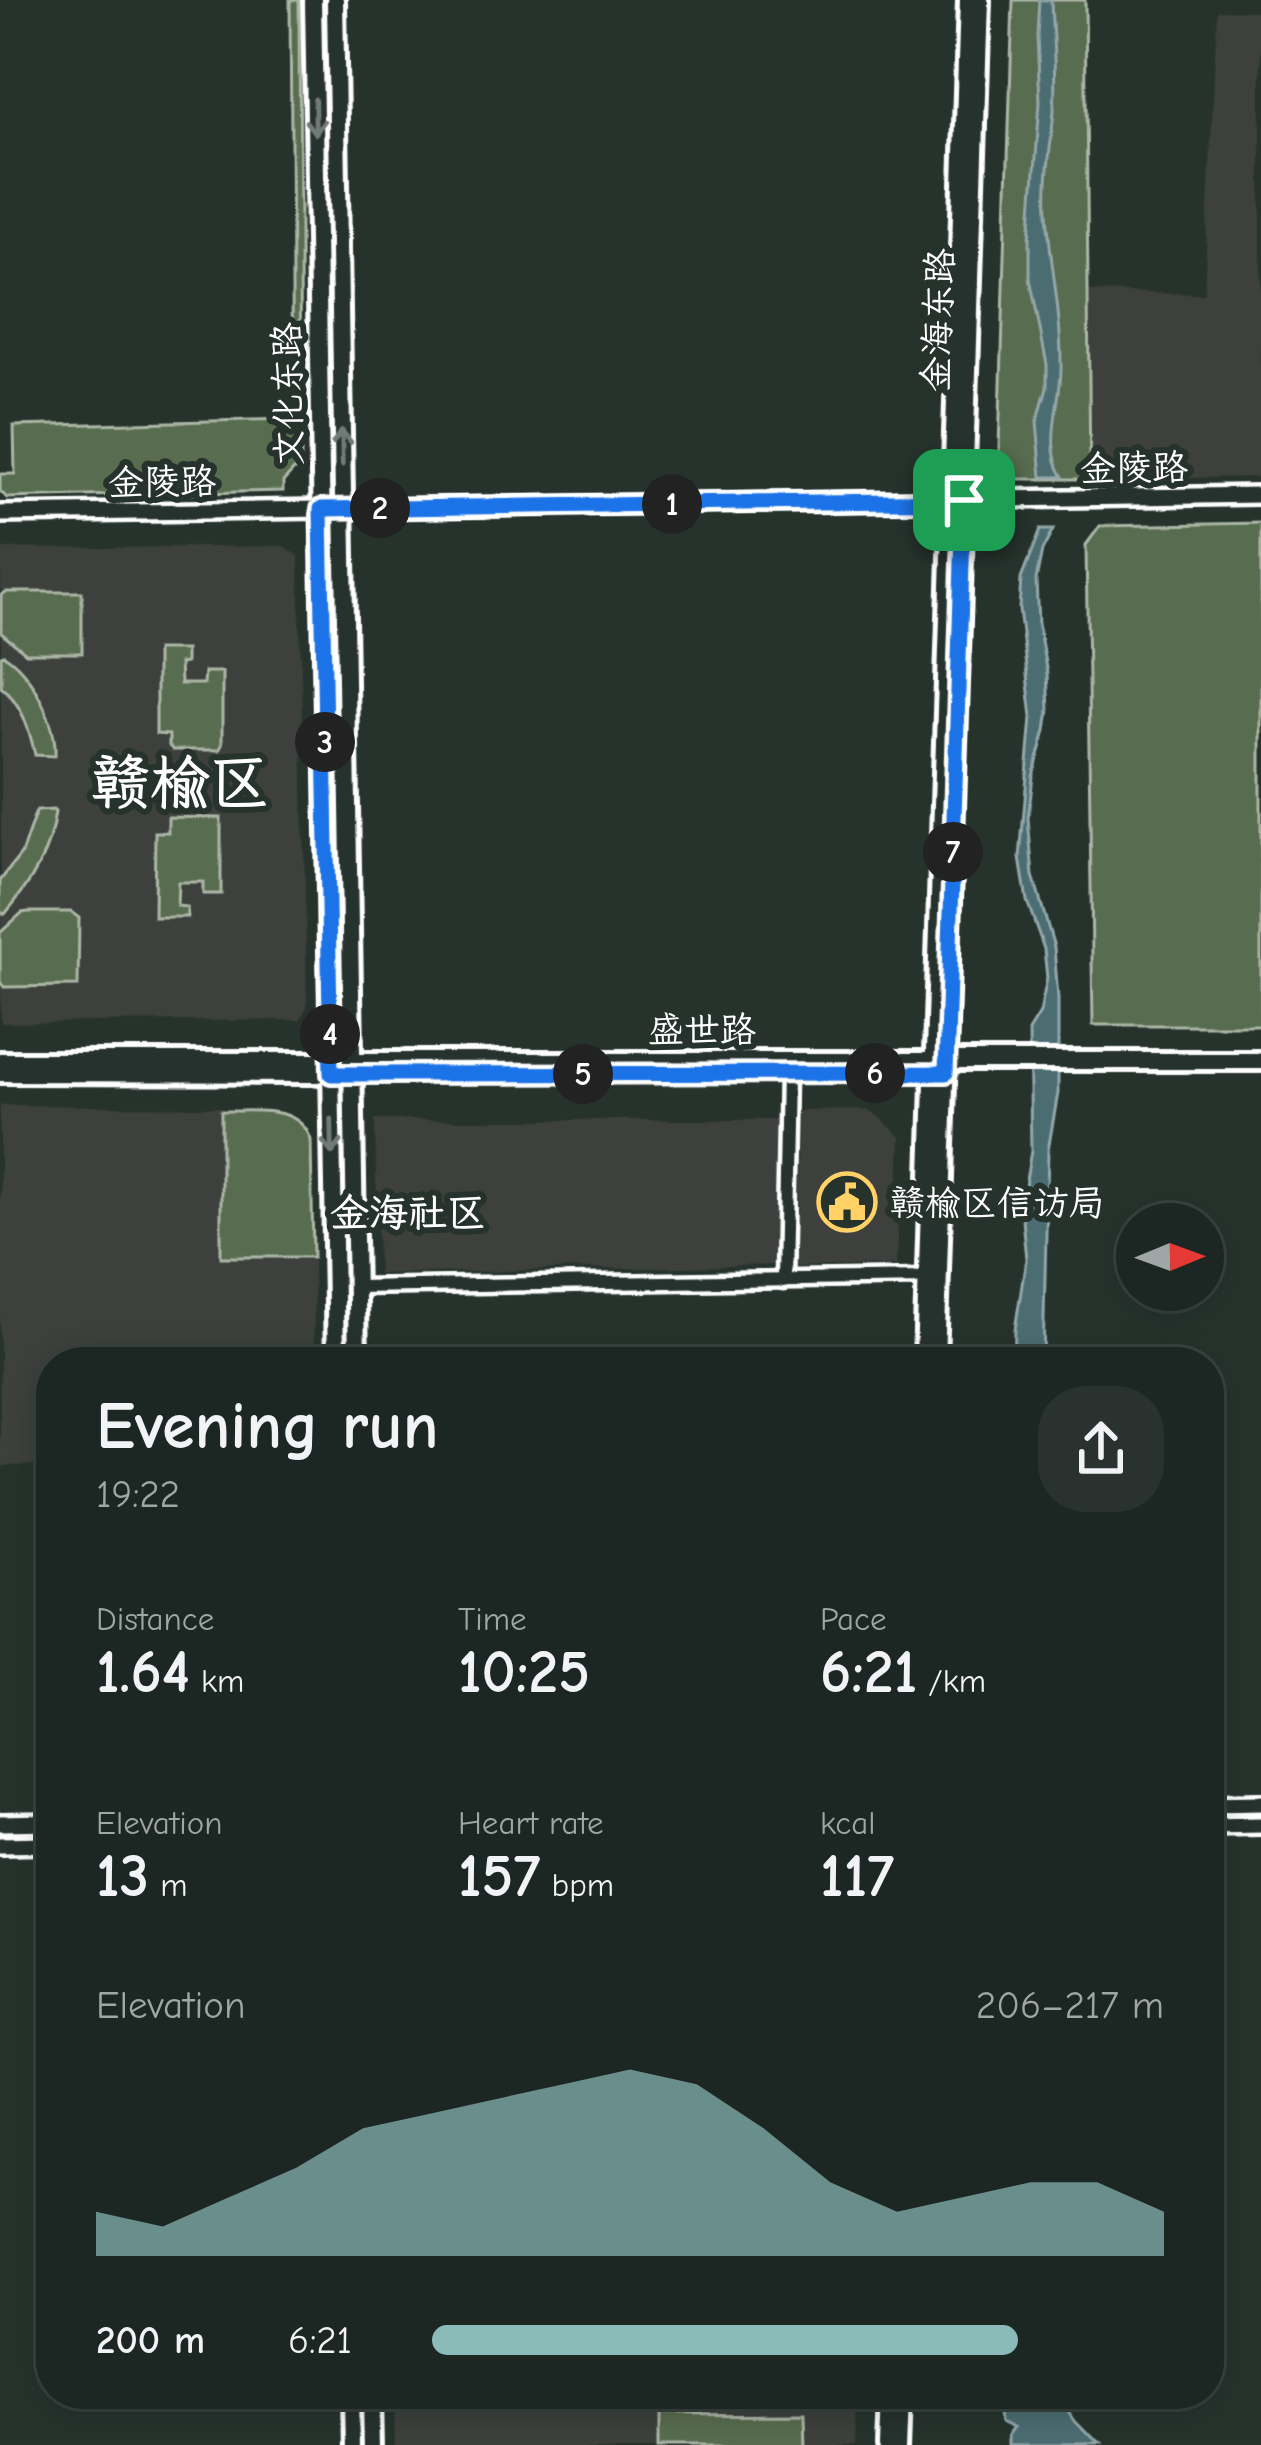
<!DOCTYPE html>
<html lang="en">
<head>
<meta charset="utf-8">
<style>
	body { margin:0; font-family:"Comic Neue","LXGW WenKai TC",sans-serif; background:#29322f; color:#f1f3f6; height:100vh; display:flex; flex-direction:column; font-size:45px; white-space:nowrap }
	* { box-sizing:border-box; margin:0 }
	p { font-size:39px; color:#a0a5a5 }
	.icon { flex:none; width:66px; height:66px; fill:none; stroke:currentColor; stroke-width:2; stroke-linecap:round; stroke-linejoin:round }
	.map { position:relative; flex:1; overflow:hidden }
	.side { position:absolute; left:36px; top:1347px; width:1188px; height:1062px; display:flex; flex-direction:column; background:#1c2622; border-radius:48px; box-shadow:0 6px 30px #0003,0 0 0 3px #3a4340 }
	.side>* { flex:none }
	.needle { width:78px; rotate:89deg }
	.controls { position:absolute; left:1116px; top:1203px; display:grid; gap:24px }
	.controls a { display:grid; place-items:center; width:108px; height:108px; border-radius:50%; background:#1c2622; box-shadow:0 6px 30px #0003,0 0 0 3px #3a4340; font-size:60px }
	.pin { position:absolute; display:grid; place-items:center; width:102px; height:102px; color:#fff; margin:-51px; border-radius:24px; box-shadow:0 6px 18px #0006 }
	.km { position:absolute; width:60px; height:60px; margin:-30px; border-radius:50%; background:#222; color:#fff; font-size:33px; line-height:60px; text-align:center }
	.round { display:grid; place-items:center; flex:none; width:126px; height:126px; border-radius:48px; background:#29322f }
	.overview { display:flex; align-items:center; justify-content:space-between; height:204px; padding:0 60px }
	h1 { font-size:66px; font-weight:600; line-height:90px }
	.stats { display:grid; grid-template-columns:repeat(3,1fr); gap:18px; height:204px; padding:12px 60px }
	.stats div { display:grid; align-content:center }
	.stats b { font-size:60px; font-weight:600 }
	.stats small { font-size:33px; font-weight:400 }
	.stats p { font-size:33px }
	.chart { height:336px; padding:24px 60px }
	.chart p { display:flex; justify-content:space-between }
	.chart svg { width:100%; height:216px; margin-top:12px; fill:#8bbbb9; opacity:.7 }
	ul { padding:0 60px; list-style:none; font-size:39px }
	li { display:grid; grid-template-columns:192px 144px 1fr; align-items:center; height:90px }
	li i { height:30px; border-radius:15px; background:#8bbbb9 }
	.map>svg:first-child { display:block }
	.built { fill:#3c413c }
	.green { fill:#596c4f; stroke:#acb6a7; stroke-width:3 }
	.water { fill:#4b6d72; stroke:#93a7aa; stroke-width:3 }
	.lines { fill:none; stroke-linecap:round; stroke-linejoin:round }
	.minor-casing { stroke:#fff; stroke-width:21 }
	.tertiary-casing { stroke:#fff; stroke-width:24 }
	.secondary-casing { stroke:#fff; stroke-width:26 }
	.minor { stroke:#26332d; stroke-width:12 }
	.tertiary { stroke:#26332d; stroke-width:15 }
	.secondary { stroke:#26332d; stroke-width:16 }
	.oneway { stroke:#727a76 }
	.route-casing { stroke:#fff; stroke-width:24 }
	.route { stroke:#1a73e8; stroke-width:15 }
	.labels { text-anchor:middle; stroke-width:12; stroke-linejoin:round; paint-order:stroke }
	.street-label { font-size:36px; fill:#fff; stroke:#26332d }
	.poi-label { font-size:36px; fill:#fff; stroke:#26332d; text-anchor:start }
	.neighbourhood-label { font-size:39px; font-weight:bold; fill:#fff; stroke:#26332d }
	.town-label { font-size:60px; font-weight:bold; fill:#fff; stroke:#26332d }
</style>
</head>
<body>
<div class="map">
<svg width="1261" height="2445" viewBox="0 0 1261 2445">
	<rect width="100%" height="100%" fill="#26332d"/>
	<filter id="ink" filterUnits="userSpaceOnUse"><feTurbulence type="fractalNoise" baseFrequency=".00833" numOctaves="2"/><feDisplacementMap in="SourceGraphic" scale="24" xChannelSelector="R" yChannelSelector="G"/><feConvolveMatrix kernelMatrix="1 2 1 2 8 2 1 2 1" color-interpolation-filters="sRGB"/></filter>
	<g filter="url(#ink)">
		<g class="built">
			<path d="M1217,10L1261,11V477L1090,479V292L1204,294Z"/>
			<path d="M284,546L299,556L307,1007L300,1020L1,1023V549Z"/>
			<path d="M0,1105L221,1107V1256L313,1257L314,1362H51V1465L0,1466Z"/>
			<path d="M868,1110L881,1118L901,1137L896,1266L794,1268L798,1111Z"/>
			<path d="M375,1120H778L775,1265L378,1274Z"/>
			<path d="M395,2394H858L857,2445H396Z"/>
		</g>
		<g class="green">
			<path d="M290,0H299L301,470H294L283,482V491L7,498L0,491V474H15L14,426L293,419Z"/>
			<path d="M1013,0H1085L1090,479H998Z"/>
			<path d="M1261,523V1025H1093L1086,545L1100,526Z"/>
			<path d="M6,592H82V653H26L1,633V595Z"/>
			<path d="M156,650H185V663L179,664L180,684H203L204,672H222V745L219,750H173L169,746V735L156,734Z"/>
			<path d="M4,655C32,672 57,724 55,756L35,755C29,728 22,704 1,686V656Z"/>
			<path d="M53,810L55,812C50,853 31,883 5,914L0,912V881L21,854L35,814L37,811Z"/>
			<path d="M168,817L221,818V894H203V882H178L177,906L187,907V917H154L155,832H168Z"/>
			<path d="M28,912H71L79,918L78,986L4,987L0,982V933L22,913Z"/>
			<path d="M221,1111C253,1112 299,1103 311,1140L313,1257H221Z"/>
			<path d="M801,2413L802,2445H659V2414Z"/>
		</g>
		<g class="water">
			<path d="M1039,0H1051C1052,37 1057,74 1054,111C1051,145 1045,178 1047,212C1050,264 1062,316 1061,369C1061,403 1043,446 1063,477H1042L1037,422L1047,387V365L1030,279V239L1040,102L1037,36Z"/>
			<path d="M1040,530H1053L1042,551L1036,580L1038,624L1047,674L1049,710L1046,731L1033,776L1028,818L1033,876L1054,947L1058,998V1093L1048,1150L1043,1362H1014L1015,1330L1026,1259L1021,1209L1031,1151L1029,1031L1040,1013L1047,978L1044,949L1027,901L1020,858L1032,717L1019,609L1021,579Z"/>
			<path d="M1003,2394H1058L1076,2421L1099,2445H1013V2435L1019,2427L1006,2421Z"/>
		</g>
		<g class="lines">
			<defs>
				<g id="minor">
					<path d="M783,1281L787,1074"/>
					<path d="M356,1287L927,1278"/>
				</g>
				<g id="tertiary">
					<path d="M0,514L1261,495"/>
					<path d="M1209,1804L1261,1803"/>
					<path d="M0,1823L51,1822"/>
					<path d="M1209,1826L1261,1825"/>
					<path d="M0,1845L51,1844"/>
				</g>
				<g id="secondary">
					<path d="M313,0L336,1362"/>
					<path d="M335,0L357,1362"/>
					<path d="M0,1061H1261"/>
					<path d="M0,1073L317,1074"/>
					<path d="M924,1362L968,0"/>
					<path d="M936,1362L980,0"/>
					<path d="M351,2394L352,2445"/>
					<path d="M372,2394L373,2445"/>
					<path d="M889,2445L891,2394"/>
					<path d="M901,2445L903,2394"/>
				</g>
			</defs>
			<use href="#minor" class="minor-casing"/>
			<use href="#tertiary" class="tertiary-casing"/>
			<use href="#secondary" class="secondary-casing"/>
			<use href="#minor" class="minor"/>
			<use href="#tertiary" class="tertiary"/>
			<use href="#secondary" class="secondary"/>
		</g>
		<defs><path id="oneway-shaft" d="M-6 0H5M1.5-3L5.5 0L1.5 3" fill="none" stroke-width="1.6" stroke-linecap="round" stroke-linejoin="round" transform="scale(3)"/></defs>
		<g class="oneway">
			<use href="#oneway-shaft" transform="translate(315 117) rotate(89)"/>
			<use href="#oneway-shaft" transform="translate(342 447) rotate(-91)"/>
			<use href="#oneway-shaft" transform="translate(332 1137) rotate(89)"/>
		</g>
	</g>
	<g class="lines" filter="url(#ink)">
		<defs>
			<path id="route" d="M964,500L946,1073L331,1074L321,509Z"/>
		</defs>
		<use href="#route" class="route-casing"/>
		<use href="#route" class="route"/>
	</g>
	<defs>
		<symbol id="civic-ring" viewBox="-11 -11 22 22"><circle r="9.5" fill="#26332d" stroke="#ffd166" stroke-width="1.5"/><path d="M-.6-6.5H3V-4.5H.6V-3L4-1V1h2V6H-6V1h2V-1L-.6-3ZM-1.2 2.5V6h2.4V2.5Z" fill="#ffd166"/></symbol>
	</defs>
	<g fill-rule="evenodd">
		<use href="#civic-ring" x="814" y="1169" width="66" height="66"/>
	</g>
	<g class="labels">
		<g class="street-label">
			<text transform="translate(937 320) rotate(-88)" y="13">金海东路</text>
			<text transform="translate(287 394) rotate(-91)" y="13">文化东路</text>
			<text transform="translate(1134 467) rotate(-1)" y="13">金陵路</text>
			<text transform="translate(162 481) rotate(-1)" y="13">金陵路</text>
			<text x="702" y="1042">盛世路</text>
		</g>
		<g class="poi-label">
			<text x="889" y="1215">赣榆区信访局</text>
		</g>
		<g class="neighbourhood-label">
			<text x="408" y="1226">金海社区</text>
		</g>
		<g class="town-label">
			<text x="180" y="803">赣榆区</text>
		</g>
	</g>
</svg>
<div class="controls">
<a><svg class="needle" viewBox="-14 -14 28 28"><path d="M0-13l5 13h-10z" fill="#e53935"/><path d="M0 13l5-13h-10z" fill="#a0a5a5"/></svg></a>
</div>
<div class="pin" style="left:964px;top:500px;background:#1e9e55"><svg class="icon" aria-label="arrive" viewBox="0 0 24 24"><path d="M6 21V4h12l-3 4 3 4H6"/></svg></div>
<b class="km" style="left:672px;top:504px">1</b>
<b class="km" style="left:380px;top:508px">2</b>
<b class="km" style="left:325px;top:742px">3</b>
<b class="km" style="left:330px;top:1034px">4</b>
<b class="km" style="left:583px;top:1074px">5</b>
<b class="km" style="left:875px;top:1073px">6</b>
<b class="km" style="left:953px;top:852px">7</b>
<section class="side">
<div class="overview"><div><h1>Evening run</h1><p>19:22</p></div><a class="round"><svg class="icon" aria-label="share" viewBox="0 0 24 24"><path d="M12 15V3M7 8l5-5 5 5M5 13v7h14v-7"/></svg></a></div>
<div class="stats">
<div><p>Distance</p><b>1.64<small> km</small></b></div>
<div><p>Time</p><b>10:25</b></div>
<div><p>Pace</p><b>6:21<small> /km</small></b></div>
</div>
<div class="stats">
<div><p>Elevation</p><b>13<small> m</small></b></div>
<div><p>Heart rate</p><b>157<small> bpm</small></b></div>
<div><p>kcal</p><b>117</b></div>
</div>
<div class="chart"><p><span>Elevation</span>206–217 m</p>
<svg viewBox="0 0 160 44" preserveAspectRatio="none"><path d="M0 44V35L10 38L20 32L30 26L40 18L50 15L60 12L70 9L80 6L90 9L100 18L110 29L120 35L130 32L140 29L150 29L160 35V44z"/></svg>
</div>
<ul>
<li><b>200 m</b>6:21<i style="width:80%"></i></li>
</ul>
</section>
</div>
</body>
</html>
